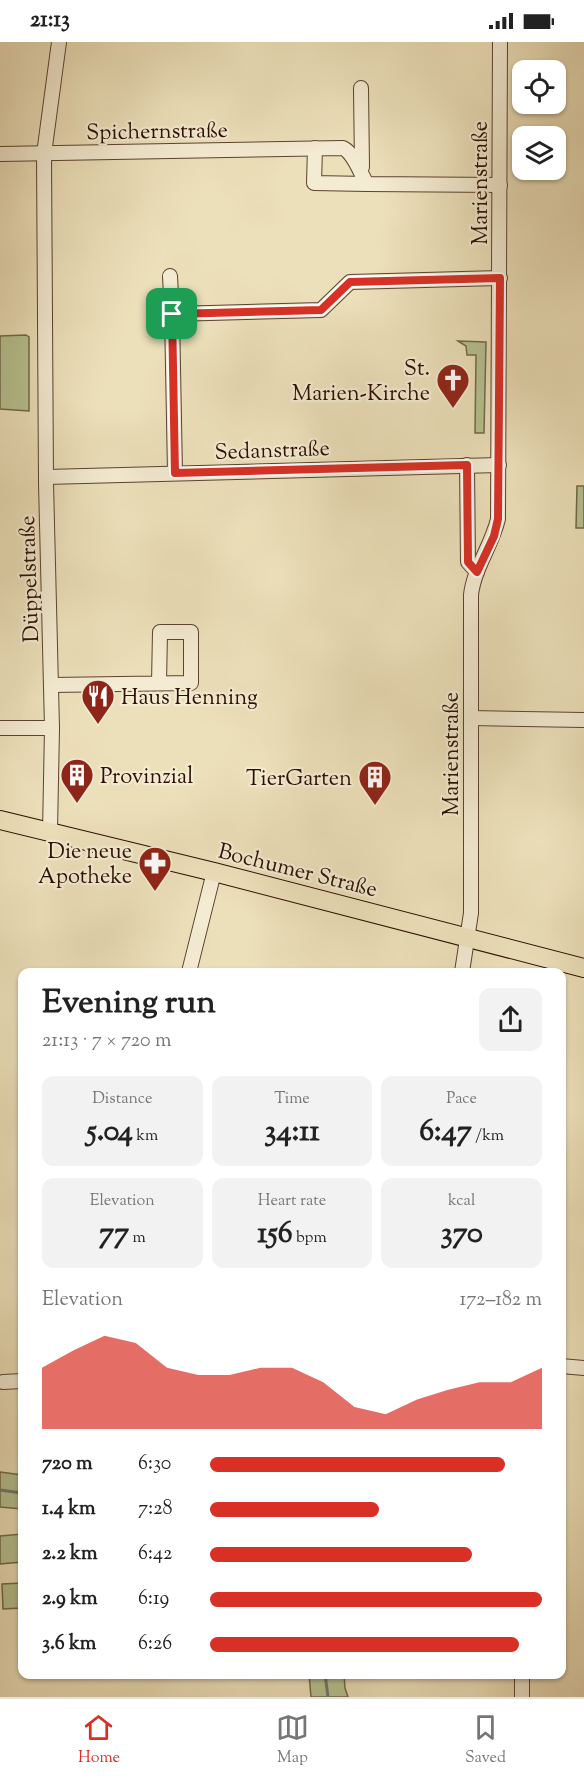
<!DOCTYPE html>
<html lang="en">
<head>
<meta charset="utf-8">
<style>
	body { margin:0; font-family:"Sorts Mill Goudy",serif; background:#f2f2f2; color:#222; height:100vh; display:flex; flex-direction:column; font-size:22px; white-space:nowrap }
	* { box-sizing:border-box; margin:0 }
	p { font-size:20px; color:#767676 }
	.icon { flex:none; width:33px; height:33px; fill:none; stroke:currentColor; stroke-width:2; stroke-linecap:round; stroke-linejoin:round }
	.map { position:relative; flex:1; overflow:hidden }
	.sheet { position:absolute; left:18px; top:926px; width:548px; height:711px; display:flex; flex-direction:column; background:#fff; border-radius:12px; box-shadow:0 2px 4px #0004 }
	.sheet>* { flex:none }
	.tools { position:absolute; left:512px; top:18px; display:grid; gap:12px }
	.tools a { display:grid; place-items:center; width:54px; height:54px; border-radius:12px; background:#fff; box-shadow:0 2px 4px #0004; font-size:30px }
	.pin { position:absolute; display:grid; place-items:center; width:51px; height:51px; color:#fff; margin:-26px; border-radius:12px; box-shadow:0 3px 9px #0006 }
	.round { display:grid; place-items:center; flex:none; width:63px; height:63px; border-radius:12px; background:#f2f2f2 }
	.head { display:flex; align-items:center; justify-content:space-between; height:102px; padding:0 24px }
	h1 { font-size:33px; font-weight:800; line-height:45px }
	.stats { display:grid; grid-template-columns:repeat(3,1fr); gap:9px; height:102px; padding:6px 24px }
	.stats div { display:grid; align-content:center; border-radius:12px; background:#f2f2f2; text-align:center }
	.stats b { font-size:30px; font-weight:800 }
	.stats small { font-size:16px; font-weight:400 }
	.stats p { font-size:16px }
	.chart { height:168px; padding:12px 24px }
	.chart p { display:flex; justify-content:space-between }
	.chart svg { width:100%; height:108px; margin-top:6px; fill:#d93025; opacity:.7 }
	ul { padding:0 24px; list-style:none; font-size:20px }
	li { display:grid; grid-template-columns:96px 72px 1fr; align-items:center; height:45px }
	li i { height:15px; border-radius:8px; background:#d93025 }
	.status { display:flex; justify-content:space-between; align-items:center; height:42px; padding:0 30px; background:#fff; direction:ltr }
	.status svg { height:16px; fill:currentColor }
	.tab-bar { display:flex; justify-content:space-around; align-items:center; height:84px; border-top:2px solid #e0e0e0; background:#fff; font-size:16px; color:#767676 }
	.tab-bar a { display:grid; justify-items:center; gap:3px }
	.tab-bar .selected { color:#d93025 }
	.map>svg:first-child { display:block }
	.green { fill:#b6c291; stroke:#706849; stroke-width:1.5 }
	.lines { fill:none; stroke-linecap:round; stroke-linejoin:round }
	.stream { stroke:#6e776e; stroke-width:3 }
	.minor-casing { stroke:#5b432f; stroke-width:16 }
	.major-casing { stroke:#2b0f01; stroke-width:20 }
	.minor { stroke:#f3ebd2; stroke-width:14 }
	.major { stroke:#ece0ba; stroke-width:18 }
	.route-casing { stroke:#fff; stroke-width:12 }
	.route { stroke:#d93025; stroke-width:8 }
	.labels { text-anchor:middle; stroke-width:4.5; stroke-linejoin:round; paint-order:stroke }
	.street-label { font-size:22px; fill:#2b0f01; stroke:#f3ebd2 }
	.poi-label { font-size:22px; fill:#2b0f01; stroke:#f3ebd2; text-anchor:end }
</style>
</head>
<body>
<div class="status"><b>21:13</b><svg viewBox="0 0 49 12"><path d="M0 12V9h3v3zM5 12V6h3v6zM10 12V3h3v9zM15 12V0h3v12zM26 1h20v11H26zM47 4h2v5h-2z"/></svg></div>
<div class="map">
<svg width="584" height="1655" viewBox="0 0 584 1655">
	<rect width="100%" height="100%" fill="#ece0ba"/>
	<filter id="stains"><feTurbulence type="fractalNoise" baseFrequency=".00333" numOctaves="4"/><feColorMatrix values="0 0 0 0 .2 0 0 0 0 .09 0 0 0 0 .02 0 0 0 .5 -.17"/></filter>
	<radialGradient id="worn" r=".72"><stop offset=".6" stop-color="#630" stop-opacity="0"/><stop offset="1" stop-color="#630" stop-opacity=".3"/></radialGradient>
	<g class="green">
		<path d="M26,293L29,295V369L0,367V294Z"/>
		<path d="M458,299L486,300L484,391H475L476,313H467L466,304Z"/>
		<path d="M577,444H584V486H576Z"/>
		<path d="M0,1430L22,1433V1467L0,1465Z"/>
		<path d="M22,1492V1520L0,1522V1494Z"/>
		<path d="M22,1541V1566L3,1567L2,1542Z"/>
		<path d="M309,1632H344L345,1646L348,1655H311Z"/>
	</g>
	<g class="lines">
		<g class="stream">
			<path d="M0,1448L22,1451"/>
			<path d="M325,1632L328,1655"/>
		</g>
		<defs>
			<g id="minor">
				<path d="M361,46L362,125"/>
				<path d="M315,106L314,141L367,142"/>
				<path d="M0,112L343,106C354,111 360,131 367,142L500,143"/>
				<path d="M170,234L172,272"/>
				<path d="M467,423L468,520L477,530"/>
				<path d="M175,431L172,272L321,268L350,240L500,236"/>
				<path d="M46,435L499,423"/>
				<path d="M51,643L191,641V590H160L159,641"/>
				<path d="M471,676L584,678"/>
				<path d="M0,686H52"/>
				<path d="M50,790L52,686L46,441L44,112L59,0"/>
				<path d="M189,930L214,830"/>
				<path d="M462,930L471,871V553C474,526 492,503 498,477L500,0"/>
				<path d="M561,1324L584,1326"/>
				<path d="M3,1340L22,1339"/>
				<path d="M522,1632V1655"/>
			</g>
			<path id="major" d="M0,778L214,830L584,926"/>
		</defs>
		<use href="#minor" class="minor-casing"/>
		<use href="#major" class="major-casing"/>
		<use href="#minor" class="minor"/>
		<use href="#major" class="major"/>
	</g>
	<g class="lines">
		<defs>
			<path id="route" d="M500,236L498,477L494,494L477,530L468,520L467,423L175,431L172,272L321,268L350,240Z"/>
		</defs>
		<use href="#route" class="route-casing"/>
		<use href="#route" class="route"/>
	</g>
	<defs>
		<symbol id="church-pin" viewBox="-11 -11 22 30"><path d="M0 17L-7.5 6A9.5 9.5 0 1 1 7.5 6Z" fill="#8f2418" stroke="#f3ebd2"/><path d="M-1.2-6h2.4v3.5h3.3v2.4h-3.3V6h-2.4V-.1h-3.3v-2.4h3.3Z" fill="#fff"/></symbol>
		<symbol id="restaurant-pin" viewBox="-11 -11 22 30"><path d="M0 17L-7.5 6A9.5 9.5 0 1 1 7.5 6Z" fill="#8f2418" stroke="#f3ebd2"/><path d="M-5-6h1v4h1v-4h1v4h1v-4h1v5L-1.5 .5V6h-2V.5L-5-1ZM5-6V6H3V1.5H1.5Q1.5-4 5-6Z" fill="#fff"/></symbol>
		<symbol id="building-pin" viewBox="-11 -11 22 30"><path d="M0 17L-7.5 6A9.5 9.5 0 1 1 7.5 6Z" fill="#8f2418" stroke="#f3ebd2"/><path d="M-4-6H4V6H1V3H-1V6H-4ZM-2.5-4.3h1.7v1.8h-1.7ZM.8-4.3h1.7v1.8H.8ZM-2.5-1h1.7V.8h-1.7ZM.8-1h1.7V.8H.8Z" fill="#fff"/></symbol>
		<symbol id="pharmacy-pin" viewBox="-11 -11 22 30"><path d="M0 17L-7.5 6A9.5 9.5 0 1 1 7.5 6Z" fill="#8f2418" stroke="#f3ebd2"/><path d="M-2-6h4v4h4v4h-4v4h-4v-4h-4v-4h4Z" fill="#fff"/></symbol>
	</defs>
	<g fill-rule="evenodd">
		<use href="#church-pin" x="434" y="319" width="38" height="52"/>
		<use href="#restaurant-pin" x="79" y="635" width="38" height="52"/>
		<use href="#building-pin" x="58" y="714" width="38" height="52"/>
		<use href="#building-pin" x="356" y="716" width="38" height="52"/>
		<use href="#pharmacy-pin" x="136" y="802" width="38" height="52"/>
	</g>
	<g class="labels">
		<g class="street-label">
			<text transform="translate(157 88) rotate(-1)" y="8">Spichernstraße</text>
			<text transform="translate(479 141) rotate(-90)" y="8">Marienstraße</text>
			<text transform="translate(272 407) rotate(-2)" y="8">Sedanstraße</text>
			<text transform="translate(28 537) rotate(-92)" y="8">Düppelstraße</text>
			<text transform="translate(450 712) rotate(-90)" y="8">Marienstraße</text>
			<text transform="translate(298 827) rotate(14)" y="8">Bochumer Straße</text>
		</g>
		<g class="poi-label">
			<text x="430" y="333">St.<tspan x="430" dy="25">Marien-Kirche</tspan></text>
			<text x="121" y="662" text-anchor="start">Haus Henning</text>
			<text x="100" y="741" text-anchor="start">Provinzial</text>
			<text x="352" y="743">TierGarten</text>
			<text x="132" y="816">Die neue<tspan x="132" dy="25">Apotheke</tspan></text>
		</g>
	</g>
	<rect width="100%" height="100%" filter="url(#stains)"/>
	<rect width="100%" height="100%" fill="url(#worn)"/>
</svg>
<div class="tools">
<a><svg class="icon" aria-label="locate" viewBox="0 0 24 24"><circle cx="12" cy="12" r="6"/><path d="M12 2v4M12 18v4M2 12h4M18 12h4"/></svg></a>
<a><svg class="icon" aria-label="layers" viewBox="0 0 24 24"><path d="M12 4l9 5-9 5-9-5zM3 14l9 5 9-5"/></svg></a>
</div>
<div class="pin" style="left:172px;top:272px;background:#1e9e55"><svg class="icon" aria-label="arrive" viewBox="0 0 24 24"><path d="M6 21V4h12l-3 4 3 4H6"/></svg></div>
<section class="sheet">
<div class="head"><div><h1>Evening run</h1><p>21:13 · 7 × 720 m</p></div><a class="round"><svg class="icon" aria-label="share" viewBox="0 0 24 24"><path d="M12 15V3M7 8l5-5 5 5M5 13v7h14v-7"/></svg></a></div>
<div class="stats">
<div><p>Distance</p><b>5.04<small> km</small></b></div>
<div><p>Time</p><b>34:11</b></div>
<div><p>Pace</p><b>6:47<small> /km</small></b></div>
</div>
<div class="stats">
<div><p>Elevation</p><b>77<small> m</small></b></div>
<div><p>Heart rate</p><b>156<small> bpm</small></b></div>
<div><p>kcal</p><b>370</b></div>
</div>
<div class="chart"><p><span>Elevation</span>172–182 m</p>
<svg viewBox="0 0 160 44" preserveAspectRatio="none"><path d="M0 44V19L10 12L20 6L30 9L40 19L50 22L60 22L70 19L80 19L90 25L100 35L110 38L120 32L130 28L140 25L150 25L160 19V44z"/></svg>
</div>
<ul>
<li><b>720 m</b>6:30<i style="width:89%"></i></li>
<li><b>1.4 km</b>7:28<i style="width:51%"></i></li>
<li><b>2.2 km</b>6:42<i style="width:79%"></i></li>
<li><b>2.9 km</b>6:19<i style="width:100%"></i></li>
<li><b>3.6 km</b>6:26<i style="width:93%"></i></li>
</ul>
</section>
</div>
<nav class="tab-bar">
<a class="selected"><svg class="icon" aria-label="home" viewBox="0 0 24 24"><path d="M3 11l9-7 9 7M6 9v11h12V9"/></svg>Home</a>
<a><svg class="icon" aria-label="map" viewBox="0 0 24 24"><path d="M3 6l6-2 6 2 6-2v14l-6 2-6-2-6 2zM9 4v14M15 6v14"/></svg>Map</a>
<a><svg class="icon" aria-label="saved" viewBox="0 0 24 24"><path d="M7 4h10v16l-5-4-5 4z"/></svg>Saved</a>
</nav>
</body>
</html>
